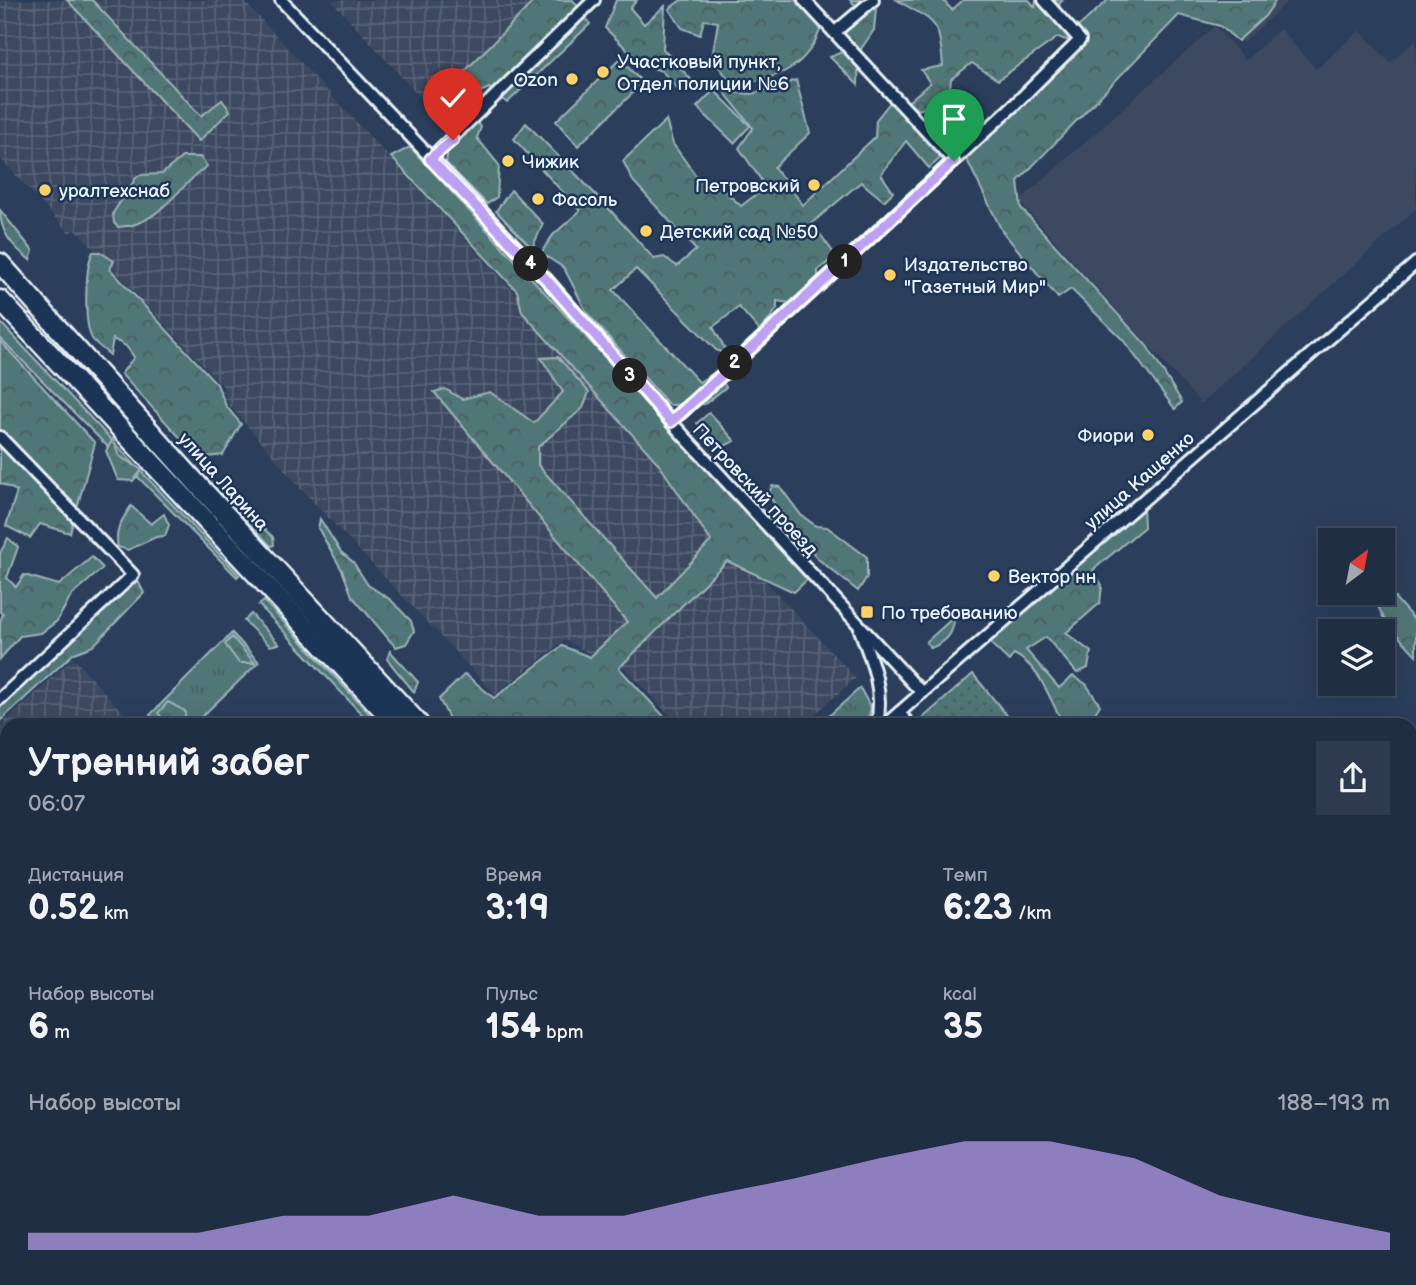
<!DOCTYPE html>
<html lang="ru">
<head>
<meta charset="utf-8">
<style>
	body { margin:0; font-family:"Balsamiq Sans",sans-serif; background:#2d3a4f; color:#f1f3f6; height:100vh; display:flex; flex-direction:column; font-size:26px; white-space:nowrap }
	* { box-sizing:border-box; margin:0 }
	p { font-size:23px; color:#a2a8b2 }
	.icon { flex:none; width:38px; height:38px; fill:none; stroke:currentColor; stroke-width:2; stroke-linecap:round; stroke-linejoin:round }
	.map { position:relative; flex:1; overflow:hidden }
	.sheet { position:absolute; left:0px; top:718px; width:1418px; height:569px; display:flex; flex-direction:column; background:#202e44; border-radius:21px 21px 0 0; box-shadow:0 7px 28px #0002,0 0 0 2px #3d4a5d }
	.sheet>* { flex:none }
	.needle { width:46px; rotate:32deg }
	.buttons { position:absolute; left:1318px; top:528px; display:grid; gap:14px }
	.buttons a { display:grid; place-items:center; width:77px; height:77px; border-radius:0px; background:#202e44; box-shadow:0 7px 28px #0002,0 0 0 2px #3d4a5d; font-size:35px }
	.pin { position:absolute; display:grid; place-items:center; width:60px; height:60px; color:#fff; margin:-72px -30px; border-radius:50% 50% 50% 0; rotate:-45deg; box-shadow:0 0 7px #0007 }
	.pin .icon { rotate:45deg }
	.km { position:absolute; width:35px; height:35px; margin:-18px; border-radius:50%; background:#222; color:#fff; font-size:19px; line-height:35px; text-align:center }
	.round { display:grid; place-items:center; flex:none; width:74px; height:74px; border-radius:0px; background:#2d3a4f }
	.headline { display:flex; align-items:center; justify-content:space-between; height:119px; padding:0 28px }
	h1 { font-size:38px; font-weight:700; line-height:52px }
	.stats { display:grid; grid-template-columns:repeat(3,1fr); gap:10px; height:119px; padding:7px 28px }
	.stats div { display:grid; align-content:center }
	.stats b { font-size:35px; font-weight:700 }
	.stats small { font-size:19px; font-weight:400 }
	.stats p { font-size:19px }
	.chart { height:196px; padding:14px 28px }
	.chart p { display:flex; justify-content:space-between }
	.chart svg { width:100%; height:126px; margin-top:7px; fill:#bca0f2; opacity:.7 }
	.map>svg:first-child { display:block }
	.built { fill:#3c4860 }
	.industrial { fill:url(#industrial-grid) }
	.grass { fill:url(#grass-tufts); stroke:#9cb4b8; stroke-width:2 }
	.forest { fill:url(#forest-crowns); stroke:#9cb4b8; stroke-width:2 }
	.garden { fill:url(#garden-dots); stroke:#9cb4b8; stroke-width:2 }
	.pitch { fill:#517677; stroke:#9cb4b8; stroke-width:2 }
	.lines { fill:none; stroke-linecap:round; stroke-linejoin:round }
	.minor-casing { stroke:#e8f1f8; stroke-width:16 }
	.primary-casing { stroke:#e8f1f8; stroke-width:23 }
	.minor { stroke:#1d3557; stroke-width:10 }
	.primary { stroke:#1d3557; stroke-width:18 }
	.route-casing { stroke:#fff; stroke-width:14 }
	.route { stroke:#bca0f2; stroke-width:9 }
	.poi-dot { fill:#ffd166; stroke:#1d3557; stroke-width:2.5 }
	.labels { text-anchor:middle; stroke-width:5; stroke-linejoin:round; paint-order:stroke }
	.poi-label { font-size:19px; fill:#e8f1f8; stroke:#1d3557; text-anchor:start }
	.street-label { font-size:19px; fill:#e8f1f8; stroke:#1d3557 }
</style>
</head>
<body>
<div class="map">
<svg width="1416" height="1285" viewBox="0 0 1416 1285">
	<defs>
		<pattern id="industrial-grid" width="8" height="8" patternUnits="userSpaceOnUse" patternTransform="scale(1.75)"><rect width="8" height="8" fill="#3c4860"/><path d="M0 4h8M4 0v8" fill="none" stroke="#586378"/></pattern>
		<pattern id="grass-tufts" width="24" height="20" patternUnits="userSpaceOnUse" patternTransform="scale(1.75)"><rect width="24" height="20" fill="#517677"/><path d="M3 7l-1-3M5 7V3M7 7l1-3M15 17l-1-3M17 17v-4M19 17l1-3" fill="none" stroke="#4c5f60"/></pattern>
		<pattern id="forest-crowns" width="20" height="18" patternUnits="userSpaceOnUse" patternTransform="scale(1.75)"><rect width="20" height="18" fill="#517677"/><path d="M2 6a3 3 0 1 1 6 0M12 15a3 3 0 1 1 6 0" fill="none" stroke="#4c5f60"/></pattern>
		<pattern id="garden-dots" width="8" height="8" patternUnits="userSpaceOnUse" patternTransform="scale(1.75)"><rect width="8" height="8" fill="#517677"/><path d="M2 2h.1M6 6h.1" fill="none" stroke="#4c5f60" stroke-width="1.8" stroke-linecap="round"/></pattern>
	</defs>
	<rect width="100%" height="100%" fill="#2b3e5b"/>
	<filter id="ink" filterUnits="userSpaceOnUse"><feTurbulence type="fractalNoise" baseFrequency=".0143" numOctaves="2"/><feDisplacementMap in="SourceGraphic" scale="14" xChannelSelector="R" yChannelSelector="G"/><feConvolveMatrix kernelMatrix="1 2 1 2 8 2 1 2 1" color-interpolation-filters="sRGB"/></filter>
	<g filter="url(#ink)">
		<g class="built">
			<path d="M1205,0H1289L1243,43Z"/>
			<path d="M1215,26L1246,60L1280,29L1316,69L1360,30L1390,63L1416,39V209L1201,404L1019,201Z"/>
		</g>
		<g class="industrial">
			<path d="M0,0H243L747,542L756,571L856,678L804,724H678L615,658L608,664L565,640L495,694L300,488L225,400L223,386L75,229L69,233L0,158Z"/>
			<path d="M331,0H549L432,110Z"/>
			<path d="M73,658L134,724H7V1279H194L188,1285H0V726Z"/>
			<path d="M1410,881L1416,888V1193L1411,1197Z"/>
			<path d="M1002,1279H1189L1194,1285H1008Z"/>
		</g>
		<g class="grass">
			<path d="M0,322L239,575L237,577L0,338Z"/>
			<path d="M228,497L273,537L274,545L271,546L226,500Z"/>
			<path d="M264,601L379,724H371L259,605Z"/>
			<path d="M251,614L279,644L270,646L244,621Z"/>
			<path d="M232,633L259,662L194,724H159L150,715Z"/>
			<path d="M860,688L871,708L866,724H824L822,722Z"/>
		</g>
		<g class="forest">
			<path d="M67,0H92L201,116L222,100L230,111L199,141Z"/>
			<path d="M535,0H573L590,24L507,103L489,88L476,94L461,75Z"/>
			<path d="M616,0H637L630,8L644,24L665,6L663,49L699,88H677L662,71L643,65L605,28Z"/>
			<path d="M681,0H811L825,16C810,68 784,76 734,86L712,58L718,22L704,20L700,35L682,28L669,9Z"/>
			<path d="M850,0H867L876,9L874,30L859,52L858,85L830,57L842,52L841,24L858,8Z"/>
			<path d="M897,0H943L952,10L963,0H1029L1035,7L1036,0H1063L1059,4L1069,41L1058,37L998,80L972,63L951,79L949,101L918,110L908,102L930,83L921,70L943,66C939,16 935,24 897,0Z"/>
			<path d="M1108,0H1276L1265,16L1238,41L1220,26L1179,15L1018,181L1021,208L1147,346L1182,402L1175,409L1123,340L1071,289L1058,298L1002,231L965,156L1081,44L1078,27Z"/>
			<path d="M620,59L643,83L578,146L556,121Z"/>
			<path d="M796,80L810,133L774,167L803,205L875,137L876,120L892,100L943,156L929,168L906,141L881,174L893,192L884,201L861,182L812,223L836,256L818,270V278L789,303L777,301V309L760,331L739,307L713,327L729,356L716,350L636,269L613,290L699,382L715,372L726,387L705,404L669,405L587,313L564,268L541,253L553,235L580,211L514,139L526,123L602,201L654,259L664,257L677,266L696,250L633,181L623,161L666,120L673,144L700,181L713,180L741,206L766,187L739,148L753,128L724,92L752,94Z"/>
			<path d="M470,114L481,127L477,138L499,165L497,197L487,204L446,163L450,131Z"/>
			<path d="M410,147L809,578L794,592L727,561L619,668L671,724H452L439,699L465,674L494,698L562,646L590,657L627,622L434,392L445,389L462,399L490,392L534,423L563,392L541,358L558,357L589,392L583,408L538,447V465L657,598L711,541L658,463L522,312L517,291L391,157Z"/>
			<path d="M182,157H200L207,166C177,187 159,226 118,227L114,223L113,213L136,178L140,175L162,174Z"/>
			<path d="M511,190L543,224L532,248L496,211Z"/>
			<path d="M0,210L33,251L30,260C12,246 0,232 0,210Z"/>
			<path d="M93,252H100L114,261L110,269L217,384L226,406L241,424L223,455L199,458L121,374L134,357L126,346L113,339L110,355C104,350 97,345 93,340C83,326 85,266 93,252Z"/>
			<path d="M0,341L95,443L70,533L40,524L30,538L6,526L17,491L0,483Z"/>
			<path d="M709,413L735,441L720,448L697,423Z"/>
			<path d="M113,439L119,456L142,470L133,481L118,480L106,451Z"/>
			<path d="M772,486L780,487L801,515L816,526L827,527L867,557V577L858,591L818,559L768,495Z"/>
			<path d="M131,506L151,524L164,514L169,525L165,536L156,537L128,550L118,547C114,531 122,520 131,506Z"/>
			<path d="M1143,506L1144,527L1093,570L1102,585L1100,603L1066,633L1091,652L1088,668L1077,673L1046,637L1026,650L1059,688L1073,676L1086,684L1100,705L1095,713L1082,720L1083,724H1064C1048,699 1043,669 1014,654L1009,661L988,641Z"/>
			<path d="M320,519L341,552L353,562L368,585L391,600L411,621L414,631L406,644L396,647L392,643L352,596L342,570L318,528Z"/>
			<path d="M8,538L18,547L7,578L16,587L24,575L59,585L92,557L103,568L71,596L57,621L41,633L20,636L0,659V621L3,614L0,612V553Z"/>
			<path d="M137,579L144,593L93,646L74,653L0,721V704Z"/>
			<path d="M1383,584L1416,622V655L1386,623L1372,594L1382,593Z"/>
			<path d="M955,616C953,634 948,641 931,648L926,642Z"/>
			<path d="M232,637L255,663H239L225,644Z"/>
			<path d="M390,651L418,682L414,692L387,659Z"/>
			<path d="M168,702L185,711V724H167L158,713Z"/>
			<path d="M4,882L7,883V922L0,928V883Z"/>
			<path d="M168,1279H217L209,1285H162Z"/>
			<path d="M282,1279H315L316,1285H284Z"/>
		</g>
		<g class="garden">
			<path d="M973,674L1014,724H916Z"/>
			<path d="M1416,1193V1285H1194L1189,1279H1410L1411,1197Z"/>
		</g>
		<path class="pitch" d="M714,90L750,126L734,143L697,107Z"/>
		<g class="lines">
			<defs>
				<g id="minor">
					<path d="M281,0L546,279L671,422L922,693"/>
					<path d="M804,0L954,161"/>
					<path d="M835,32L873,0"/>
					<path d="M430,159L594,0"/>
					<path d="M671,422L1014,105L1080,40L1044,0"/>
					<path d="M0,437L133,575L0,699"/>
					<path d="M860,630C872,662 884,690 877,724"/>
					<path d="M899,713L909,724"/>
					<path d="M886,724L1416,263"/>
					<path d="M1410,774L1416,769"/>
					<path d="M1410,856L1416,864"/>
					<path d="M245,1285L251,1279"/>
				</g>
				<g id="primary">
					<path d="M0,263L199,486L419,724"/>
					<path d="M0,300L396,724"/>
					<path d="M914,1279L919,1285"/>
					<path d="M936,1279L941,1285"/>
				</g>
			</defs>
			<use href="#minor" class="minor-casing"/>
			<use href="#primary" class="primary-casing"/>
			<use href="#minor" class="minor"/>
			<use href="#primary" class="primary"/>
		</g>
	</g>
	<g class="lines" filter="url(#ink)">
		<defs>
			<path id="route" d="M453,140L430,159L546,279L671,422L954,161"/>
		</defs>
		<use href="#route" class="route-casing"/>
		<use href="#route" class="route"/>
	</g>
	<g class="poi-dot">
		<circle cx="603" cy="72" r="7"/>
		<circle cx="572" cy="79" r="7"/>
		<circle cx="508" cy="161" r="7"/>
		<circle cx="814" cy="185" r="7"/>
		<circle cx="45" cy="190" r="7"/>
		<circle cx="538" cy="199" r="7"/>
		<circle cx="646" cy="231" r="7"/>
		<circle cx="890" cy="275" r="7"/>
		<circle cx="1148" cy="435" r="7"/>
		<circle cx="994" cy="576" r="7"/>
		<rect x="860" y="605" width="14" height="14" rx="3.5"/>
	</g>
	<g class="labels">
		<g class="poi-label">
			<text x="617" y="68">Участковый пункт,<tspan x="617" dy="22">Отдел полиции №6</tspan></text>
			<text x="558" y="86" text-anchor="end">Ozon</text>
			<text x="522" y="168">Чижик</text>
			<text x="800" y="192" text-anchor="end">Петровский</text>
			<text x="59" y="197">уралтехснаб</text>
			<text x="552" y="206">Фасоль</text>
			<text x="660" y="238">Детский сад №50</text>
			<text x="904" y="271">Издательство<tspan x="904" dy="22">"Газетный Мир"</tspan></text>
			<text x="1134" y="442" text-anchor="end">Фиори</text>
			<text x="1008" y="583">Вектор нн</text>
			<text x="881" y="619">По требованию</text>
		</g>
		<g class="street-label">
			<text transform="translate(1139 480) rotate(-41)" y="7">улица Кащенко</text>
			<text transform="translate(224 481) rotate(48)" y="7">улица Ларина</text>
			<text transform="translate(756 489) rotate(47)" y="7">Петровский проезд</text>
		</g>
	</g>
</svg>
<div class="buttons">
<a><svg class="needle" viewBox="-14 -14 28 28"><path d="M0-13l5 13h-10z" fill="#e53935"/><path d="M0 13l5-13h-10z" fill="#a2a8b2"/></svg></a>
<a><svg class="icon" aria-label="layers" viewBox="0 0 24 24"><path d="M12 4l9 5-9 5-9-5zM3 14l9 5 9-5"/></svg></a>
</div>
<div class="pin" style="left:954px;top:161px;background:#1e9e55"><svg class="icon" aria-label="arrive" viewBox="0 0 24 24"><path d="M6 21V4h12l-3 4 3 4H6"/></svg></div>
<div class="pin" style="left:453px;top:140px;background:#d93025"><svg class="icon" aria-label="check" viewBox="0 0 24 24"><path d="M5 12l5 5 9-10"/></svg></div>
<b class="km" style="left:845px;top:262px">1</b>
<b class="km" style="left:735px;top:363px">2</b>
<b class="km" style="left:630px;top:376px">3</b>
<b class="km" style="left:531px;top:264px">4</b>
<section class="sheet">
<div class="headline"><div><h1>Утренний забег</h1><p>06:07</p></div><a class="round"><svg class="icon" aria-label="share" viewBox="0 0 24 24"><path d="M12 15V3M7 8l5-5 5 5M5 13v7h14v-7"/></svg></a></div>
<div class="stats">
<div><p>Дистанция</p><b>0.52<small> km</small></b></div>
<div><p>Время</p><b>3:19</b></div>
<div><p>Темп</p><b>6:23<small> /km</small></b></div>
</div>
<div class="stats">
<div><p>Набор высоты</p><b>6<small> m</small></b></div>
<div><p>Пульс</p><b>154<small> bpm</small></b></div>
<div><p>kcal</p><b>35</b></div>
</div>
<div class="chart"><p><span>Набор высоты</span>188–193 m</p>
<svg viewBox="0 0 160 44" preserveAspectRatio="none"><path d="M0 44V38L10 38L20 38L30 32L40 32L50 25L60 32L70 32L80 25L90 19L100 12L110 6L120 6L130 12L140 25L150 32L160 38V44z"/></svg>
</div>
</section>
</div>
</body>
</html>
